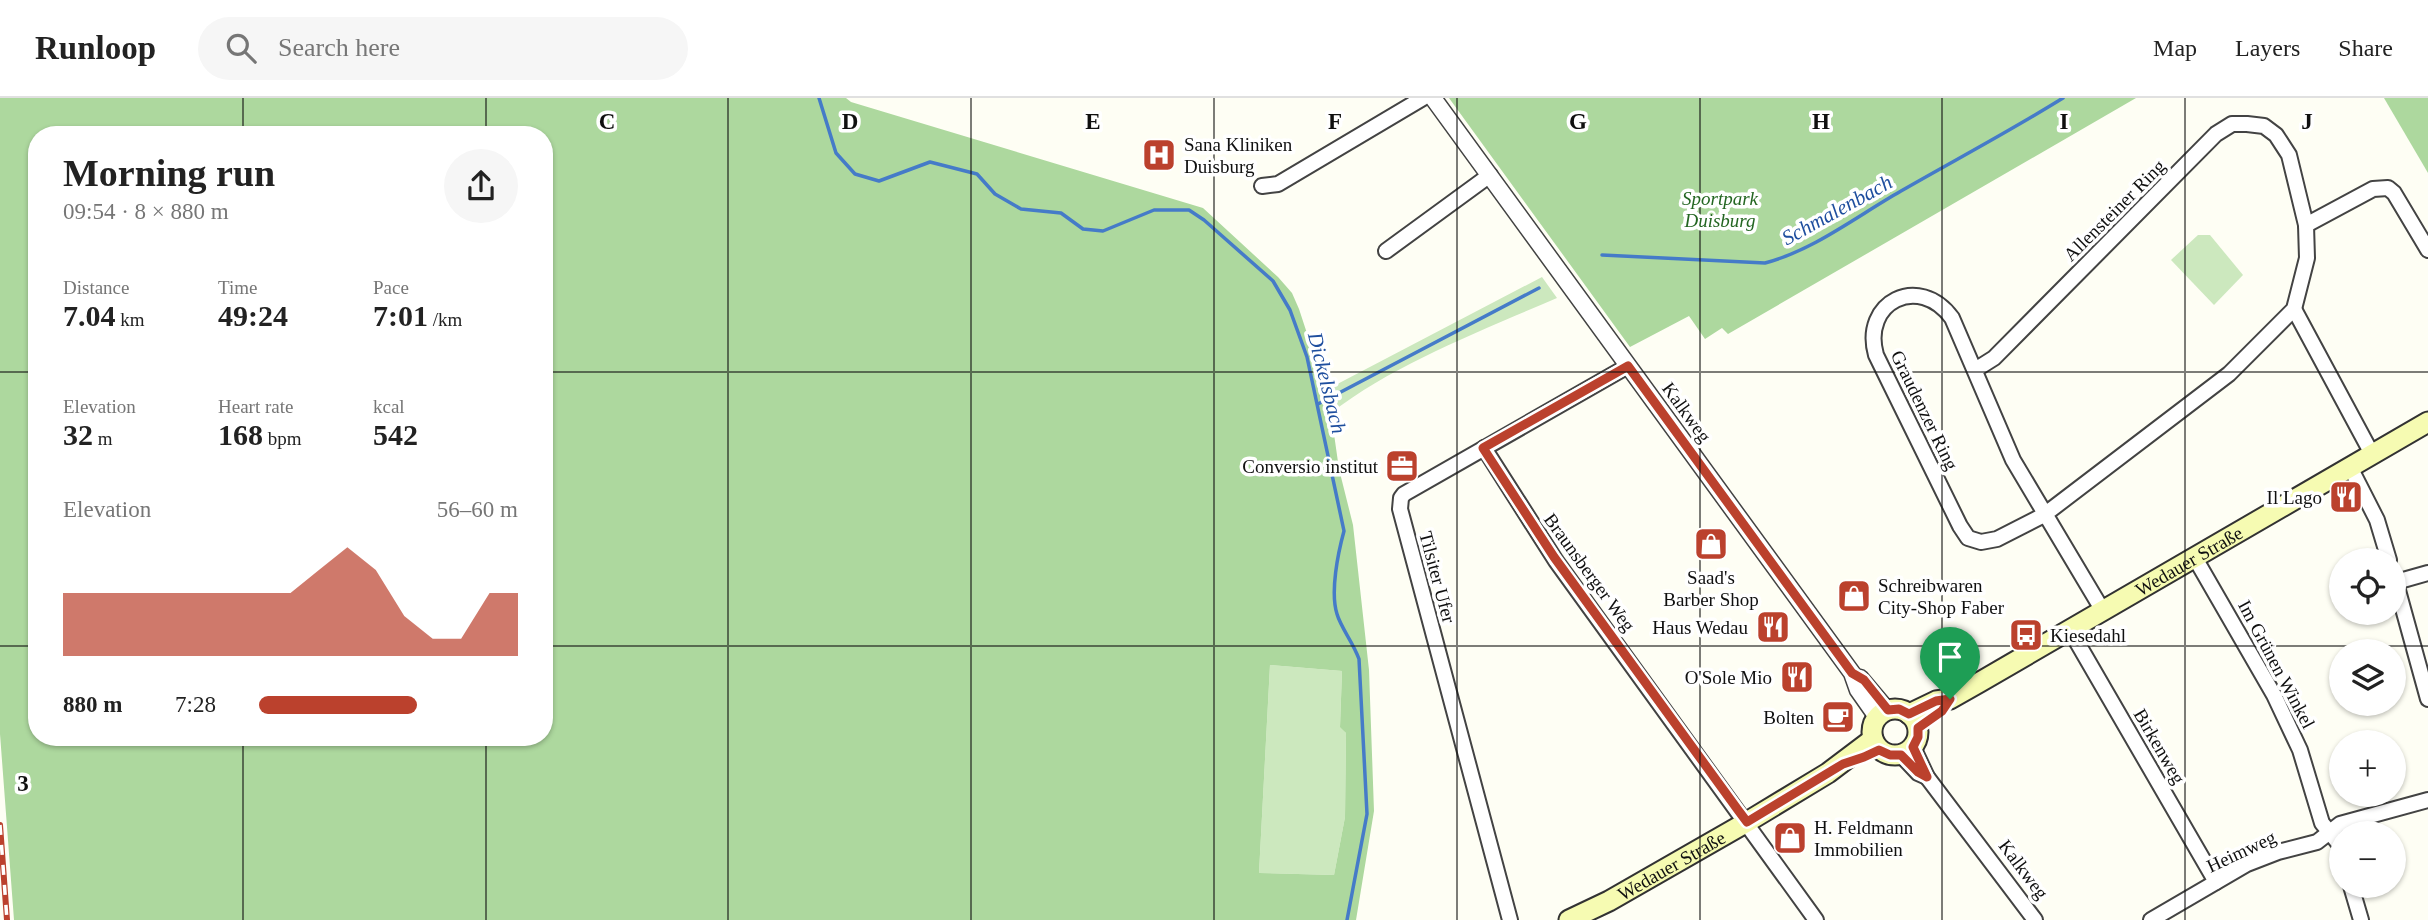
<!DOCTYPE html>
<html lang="en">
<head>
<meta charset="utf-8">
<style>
	body { margin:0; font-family:Georgia,serif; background:#f6f6f6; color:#222; height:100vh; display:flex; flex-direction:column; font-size:26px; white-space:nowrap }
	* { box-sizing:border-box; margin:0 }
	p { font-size:23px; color:#767676 }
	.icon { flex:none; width:38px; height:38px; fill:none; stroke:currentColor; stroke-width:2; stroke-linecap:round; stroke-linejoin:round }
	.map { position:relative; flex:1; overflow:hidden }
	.sheet { position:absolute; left:28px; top:28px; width:525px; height:620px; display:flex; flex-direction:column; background:#fff; border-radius:28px; box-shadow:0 2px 5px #0004 }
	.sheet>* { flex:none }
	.fabs { position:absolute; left:2329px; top:450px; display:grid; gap:14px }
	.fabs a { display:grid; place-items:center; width:77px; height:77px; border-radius:50%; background:#fff; box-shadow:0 2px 5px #0004; font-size:35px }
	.pin { position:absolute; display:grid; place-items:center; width:60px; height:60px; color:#fff; margin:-72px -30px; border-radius:50% 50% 50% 0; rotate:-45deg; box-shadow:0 0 7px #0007 }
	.pin .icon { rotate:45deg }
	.round { display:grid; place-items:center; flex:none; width:74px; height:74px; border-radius:37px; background:#f6f6f6 }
	.headline { display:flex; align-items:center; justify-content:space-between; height:119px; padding:0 35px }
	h1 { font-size:38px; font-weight:700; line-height:52px }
	.figures { display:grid; grid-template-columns:repeat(3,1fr); gap:10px; height:119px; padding:7px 35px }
	.figures div { display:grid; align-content:center }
	.figures b { font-size:30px; font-weight:700 }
	.figures small { font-size:19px; font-weight:400 }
	.figures p { font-size:19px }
	.chart { height:196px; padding:14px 35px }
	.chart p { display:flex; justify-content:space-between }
	.chart svg { width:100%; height:126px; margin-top:7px; fill:#bb412d; opacity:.7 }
	ul { padding:0 35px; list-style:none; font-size:23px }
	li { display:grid; grid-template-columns:112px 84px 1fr; align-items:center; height:52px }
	li i { height:18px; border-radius:9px; background:#bb412d }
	header { display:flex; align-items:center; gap:42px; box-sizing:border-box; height:98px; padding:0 35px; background:#fff; border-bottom:2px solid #e0e0e0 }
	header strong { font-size:33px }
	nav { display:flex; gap:38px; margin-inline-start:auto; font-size:24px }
	.search { width:490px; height:63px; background:#f6f6f6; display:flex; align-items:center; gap:18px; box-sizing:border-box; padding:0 24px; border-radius:38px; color:#767676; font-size:26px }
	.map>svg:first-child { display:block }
	.green { fill:#cce8be }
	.forest { fill:#add89e; fill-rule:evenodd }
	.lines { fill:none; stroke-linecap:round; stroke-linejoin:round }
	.stream { stroke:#457bc8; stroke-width:3.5 }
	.minor-casing { stroke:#434343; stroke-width:18 }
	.tertiary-casing { stroke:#434343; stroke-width:19 }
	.secondary-casing { stroke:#323232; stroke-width:23 }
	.minor { stroke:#fff; stroke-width:14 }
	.tertiary { stroke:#fff; stroke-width:16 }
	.secondary { stroke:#f6fbb2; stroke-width:19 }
	.rail-casing { stroke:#bb412d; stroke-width:6 }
	.rail { stroke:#fff; stroke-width:3.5; stroke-dasharray:10; stroke-linecap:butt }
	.route-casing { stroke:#fff; stroke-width:14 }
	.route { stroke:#bb412d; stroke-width:9 }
	.grid { fill:none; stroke:#101010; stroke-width:2; stroke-opacity:0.55 }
	.labels { text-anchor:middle; stroke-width:7; stroke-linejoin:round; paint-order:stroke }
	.poi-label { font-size:19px; fill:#101010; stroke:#fff; text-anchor:end }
	.park-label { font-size:19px; font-style:italic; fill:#246622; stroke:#fff }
	.street-label { font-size:19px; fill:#101010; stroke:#fff }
	.water-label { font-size:21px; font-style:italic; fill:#1e4e9e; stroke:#fff }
	.grid-label { font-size:23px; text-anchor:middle; font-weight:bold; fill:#101010; stroke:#fff; stroke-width:7; stroke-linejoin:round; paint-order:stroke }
</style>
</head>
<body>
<header>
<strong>Runloop</strong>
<div class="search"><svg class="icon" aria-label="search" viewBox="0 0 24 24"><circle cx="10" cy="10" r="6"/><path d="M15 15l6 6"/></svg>Search here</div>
<nav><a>Map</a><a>Layers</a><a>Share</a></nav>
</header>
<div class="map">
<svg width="2428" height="822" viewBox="0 0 2428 822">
	<rect width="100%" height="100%" fill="#fefef4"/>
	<g class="green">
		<path d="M2198,137H2210L2243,177L2214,207L2171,162Z"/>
		<path d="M1542,179L1557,200C1483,232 1394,266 1331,315L1324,293Z"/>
		<path d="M1270,567L1342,573L1340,628L1346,635L1345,719L1334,777L1259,775Z"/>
	</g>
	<g class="forest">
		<path d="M0,0H846L851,4L1203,110L1278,179L1292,195L1299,211L1320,275L1331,315L1339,371L1353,427L1369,572L1374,713L1356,822H14L0,636ZM37,37H544V639H37ZM1270,567L1342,573L1340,629L1346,635L1345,719L1334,777L1259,775Z"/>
		<path d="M1449,0H2136L1728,236L1722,230L1705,241L1689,218L1630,249Z"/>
		<path d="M2384,0H2428V75Z"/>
	</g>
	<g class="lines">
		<g class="stream">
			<path d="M819,0L836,55L855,76L879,83L930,64L977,76L995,96L1021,111L1061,115L1083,131L1103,133L1154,112H1189L1204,122L1273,183L1290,212L1307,259L1344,433C1338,455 1330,494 1337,516C1341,530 1353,544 1359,561L1367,716L1347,822"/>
			<path d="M1602,157L1765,165C1814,152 1857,118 1901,93C1955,62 2010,33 2063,0"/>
			<path d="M1318,306L1539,190"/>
		</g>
		<defs>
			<g id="minor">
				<path d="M1262,88L1278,86L1423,0"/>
				<path d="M2306,127L2373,91L2388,90L2394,95L2428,152"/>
				<path d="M1386,153L1490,77"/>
				<path d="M2294,211L2372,356"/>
				<path d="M1975,272L1994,260L2216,36L2232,26H2247L2264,28L2276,37L2289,57L2306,127L2307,160L2294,211L2229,276L2044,417L1997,441L1981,444L1968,440L1960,428L1876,257C1861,204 1919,175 1952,220L2013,362L2103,513"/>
				<path d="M1484,350L1556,463L1816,822"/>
				<path d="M2350,369L2377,422L2389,462"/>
				<path d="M2195,460L2274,597L2300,652L2322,725L2340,747L2342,753"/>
				<path d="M2394,478L2428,601"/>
				<path d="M2396,484L2428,475"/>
				<path d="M2070,532L2216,784"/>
				<path d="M1913,649L1927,679L2035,822"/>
				<path d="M1901,657L1918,675L1927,679"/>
				<path d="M2351,788L2361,822"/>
				<path d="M1510,822L1400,411L1401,400L1404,396L1628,268"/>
				<path d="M2151,822L2247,766L2278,754L2317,744L2340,726L2428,702"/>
			</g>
			<g id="tertiary">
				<path d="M1433,0L1852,575L1858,592L1877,619"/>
				<path d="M1860,580L1887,612"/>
			</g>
			<g id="secondary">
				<circle cx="1895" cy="634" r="23"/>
				<path id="s1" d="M1909,616L1936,603L1950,601L1980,584L2428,324"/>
				<path id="s2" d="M1569,822L1609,803L1747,724L1828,675L1873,641"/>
			</g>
		</defs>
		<use href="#minor" class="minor-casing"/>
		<use href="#tertiary" class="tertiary-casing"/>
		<use href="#secondary" class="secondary-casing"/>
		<use href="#minor" class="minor"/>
		<use href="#tertiary" class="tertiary"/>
		<use href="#secondary" class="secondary"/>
		<defs>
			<path id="rail" d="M0,727L7,822"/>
		</defs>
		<use href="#rail" class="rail-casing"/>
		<use href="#rail" class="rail"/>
	</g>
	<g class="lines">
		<defs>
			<path id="route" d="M1628,268L1852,575L1864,582L1888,612L1899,611L1909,616L1936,603L1950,601L1942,613L1918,630V639L1913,649L1927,679L1918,674L1901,657H1890L1879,652L1864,659L1843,666L1747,724L1738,712L1554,459L1483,350Z"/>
		</defs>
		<use href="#route" class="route-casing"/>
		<use href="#route" class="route"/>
	</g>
	<path class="grid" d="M243,0V37M486,0V37M728,0V822M971,0V822M1214,0V822M1457,0V822M1700,0V822M1942,0V822M2185,0V822M0,274H37M544,274H2428M0,548H37M544,548H2428M243,639V822M486,639V822"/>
	<defs>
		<symbol id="hospital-square" viewBox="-11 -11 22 22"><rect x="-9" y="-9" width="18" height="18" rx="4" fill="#bb412d" stroke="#fff"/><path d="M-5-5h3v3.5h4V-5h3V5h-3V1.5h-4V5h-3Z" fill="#fff"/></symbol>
		<symbol id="office-square" viewBox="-11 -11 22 22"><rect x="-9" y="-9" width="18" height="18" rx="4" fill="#bb412d" stroke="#fff"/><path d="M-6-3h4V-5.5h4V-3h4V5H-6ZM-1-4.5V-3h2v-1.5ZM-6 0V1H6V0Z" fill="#fff"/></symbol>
		<symbol id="restaurant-square" viewBox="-11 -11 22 22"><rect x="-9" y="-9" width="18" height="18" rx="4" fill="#bb412d" stroke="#fff"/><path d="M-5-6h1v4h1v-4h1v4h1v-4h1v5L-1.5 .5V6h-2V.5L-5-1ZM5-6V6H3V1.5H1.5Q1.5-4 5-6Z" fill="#fff"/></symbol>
		<symbol id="shop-square" viewBox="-11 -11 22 22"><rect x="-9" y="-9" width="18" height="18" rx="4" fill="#bb412d" stroke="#fff"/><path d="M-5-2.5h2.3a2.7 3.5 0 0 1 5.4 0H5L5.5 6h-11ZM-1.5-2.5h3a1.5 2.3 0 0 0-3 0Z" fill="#fff"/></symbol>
		<symbol id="bus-square" viewBox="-11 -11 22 22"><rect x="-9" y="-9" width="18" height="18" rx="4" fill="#bb412d" stroke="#fff"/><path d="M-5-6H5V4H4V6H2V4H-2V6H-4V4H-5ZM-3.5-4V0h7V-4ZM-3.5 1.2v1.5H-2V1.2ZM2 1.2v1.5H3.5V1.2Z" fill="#fff"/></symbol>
		<symbol id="cafe-square" viewBox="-11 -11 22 22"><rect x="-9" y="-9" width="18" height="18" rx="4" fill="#bb412d" stroke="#fff"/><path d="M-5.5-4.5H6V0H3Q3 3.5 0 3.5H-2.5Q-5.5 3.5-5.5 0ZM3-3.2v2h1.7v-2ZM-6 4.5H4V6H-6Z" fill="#fff"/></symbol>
	</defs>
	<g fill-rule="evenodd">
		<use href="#hospital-square" x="1140" y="38" width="38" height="38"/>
		<use href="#office-square" x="1383" y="349" width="38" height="38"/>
		<use href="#restaurant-square" x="2327" y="380" width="38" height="38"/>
		<use href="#shop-square" x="1692" y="427" width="38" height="38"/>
		<use href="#shop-square" x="1835" y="479" width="38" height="38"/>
		<use href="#restaurant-square" x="1754" y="510" width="38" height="38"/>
		<use href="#bus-square" x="2007" y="518" width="38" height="38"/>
		<use href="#restaurant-square" x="1778" y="560" width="38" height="38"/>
		<use href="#cafe-square" x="1819" y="600" width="38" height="38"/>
		<use href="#shop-square" x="1771" y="721" width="38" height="38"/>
	</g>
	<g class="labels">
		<g class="poi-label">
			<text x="1184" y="53" text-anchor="start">Sana Kliniken<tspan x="1184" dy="22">Duisburg</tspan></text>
			<text x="1378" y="375">Conversio institut</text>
			<text x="2322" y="406">Il Lago</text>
			<text x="1711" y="486" text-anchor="middle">Saad's<tspan x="1711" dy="22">Barber Shop</tspan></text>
			<text x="1878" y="494" text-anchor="start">Schreibwaren<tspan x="1878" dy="22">City-Shop Faber</tspan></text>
			<text x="1748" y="536">Haus Wedau</text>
			<text x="2050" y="544" text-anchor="start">Kiesedahl</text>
			<text x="1772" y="586">O'Sole Mio</text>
			<text x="1814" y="626">Bolten</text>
			<text x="1814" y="736" text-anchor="start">H. Feldmann<tspan x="1814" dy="22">Immobilien</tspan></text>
		</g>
		<g class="park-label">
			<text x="1720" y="107">Sportpark<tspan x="1720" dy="22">Duisburg</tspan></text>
		</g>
		<g class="street-label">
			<text transform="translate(2114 112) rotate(-45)" y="7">Allensteiner Ring</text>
			<text transform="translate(1925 312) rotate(64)" y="7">Graudenzer Ring</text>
			<text transform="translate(1687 314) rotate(54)" y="7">Kalkweg</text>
			<text dy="7" stroke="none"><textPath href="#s1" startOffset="320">Wedauer Straße</textPath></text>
			<text transform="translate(1590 474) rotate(54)" y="7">Braunsberger Weg</text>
			<text transform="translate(1438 479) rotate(75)" y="7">Tilsiter Ufer</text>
			<text transform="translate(2277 566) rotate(62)" y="7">Im Grünen Winkel</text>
			<text transform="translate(2160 648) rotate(60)" y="7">Birkenweg</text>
			<text transform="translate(2241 753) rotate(-25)" y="7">Heimweg</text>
			<text dy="7" stroke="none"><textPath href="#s2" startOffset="116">Wedauer Straße</textPath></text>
			<text transform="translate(2024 771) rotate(53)" y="7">Kalkweg</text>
		</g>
		<g class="water-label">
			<text transform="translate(1837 112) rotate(-29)" y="7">Schmalenbach</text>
			<text transform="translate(1327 285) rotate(76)" y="7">Dickelsbach</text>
		</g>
	</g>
	<g class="grid-label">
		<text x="607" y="31">C</text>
		<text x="850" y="31">D</text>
		<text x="1093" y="31">E</text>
		<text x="1335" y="31">F</text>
		<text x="1578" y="31">G</text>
		<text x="1821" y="31">H</text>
		<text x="2064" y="31">I</text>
		<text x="2307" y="31">J</text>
		<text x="23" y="693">3</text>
	</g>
</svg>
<div class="fabs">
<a><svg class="icon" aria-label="locate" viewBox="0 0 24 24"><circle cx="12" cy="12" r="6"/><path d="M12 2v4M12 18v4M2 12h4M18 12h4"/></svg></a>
<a><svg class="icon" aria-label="layers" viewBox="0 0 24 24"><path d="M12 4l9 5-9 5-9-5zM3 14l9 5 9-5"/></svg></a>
<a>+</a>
<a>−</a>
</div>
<div class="pin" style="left:1950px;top:601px;background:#1e9e55"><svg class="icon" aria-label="arrive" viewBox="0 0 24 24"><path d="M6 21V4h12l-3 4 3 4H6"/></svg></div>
<section class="sheet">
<div class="headline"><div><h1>Morning run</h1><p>09:54 · 8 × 880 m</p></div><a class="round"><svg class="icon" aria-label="share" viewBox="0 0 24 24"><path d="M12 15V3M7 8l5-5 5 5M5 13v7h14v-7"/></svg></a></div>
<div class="figures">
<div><p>Distance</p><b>7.04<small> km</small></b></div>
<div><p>Time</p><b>49:24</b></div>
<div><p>Pace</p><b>7:01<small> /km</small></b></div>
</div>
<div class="figures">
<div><p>Elevation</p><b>32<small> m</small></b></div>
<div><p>Heart rate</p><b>168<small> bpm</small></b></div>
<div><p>kcal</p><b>542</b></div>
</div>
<div class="chart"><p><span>Elevation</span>56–60 m</p>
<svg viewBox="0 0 160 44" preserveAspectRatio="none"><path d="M0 44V22L10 22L20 22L30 22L40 22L50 22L60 22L70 22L80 22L90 14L100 6L110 14L120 30L130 38L140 38L150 22L160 22V44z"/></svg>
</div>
<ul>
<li><b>880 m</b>7:28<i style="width:61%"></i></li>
</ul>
</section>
</div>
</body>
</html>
